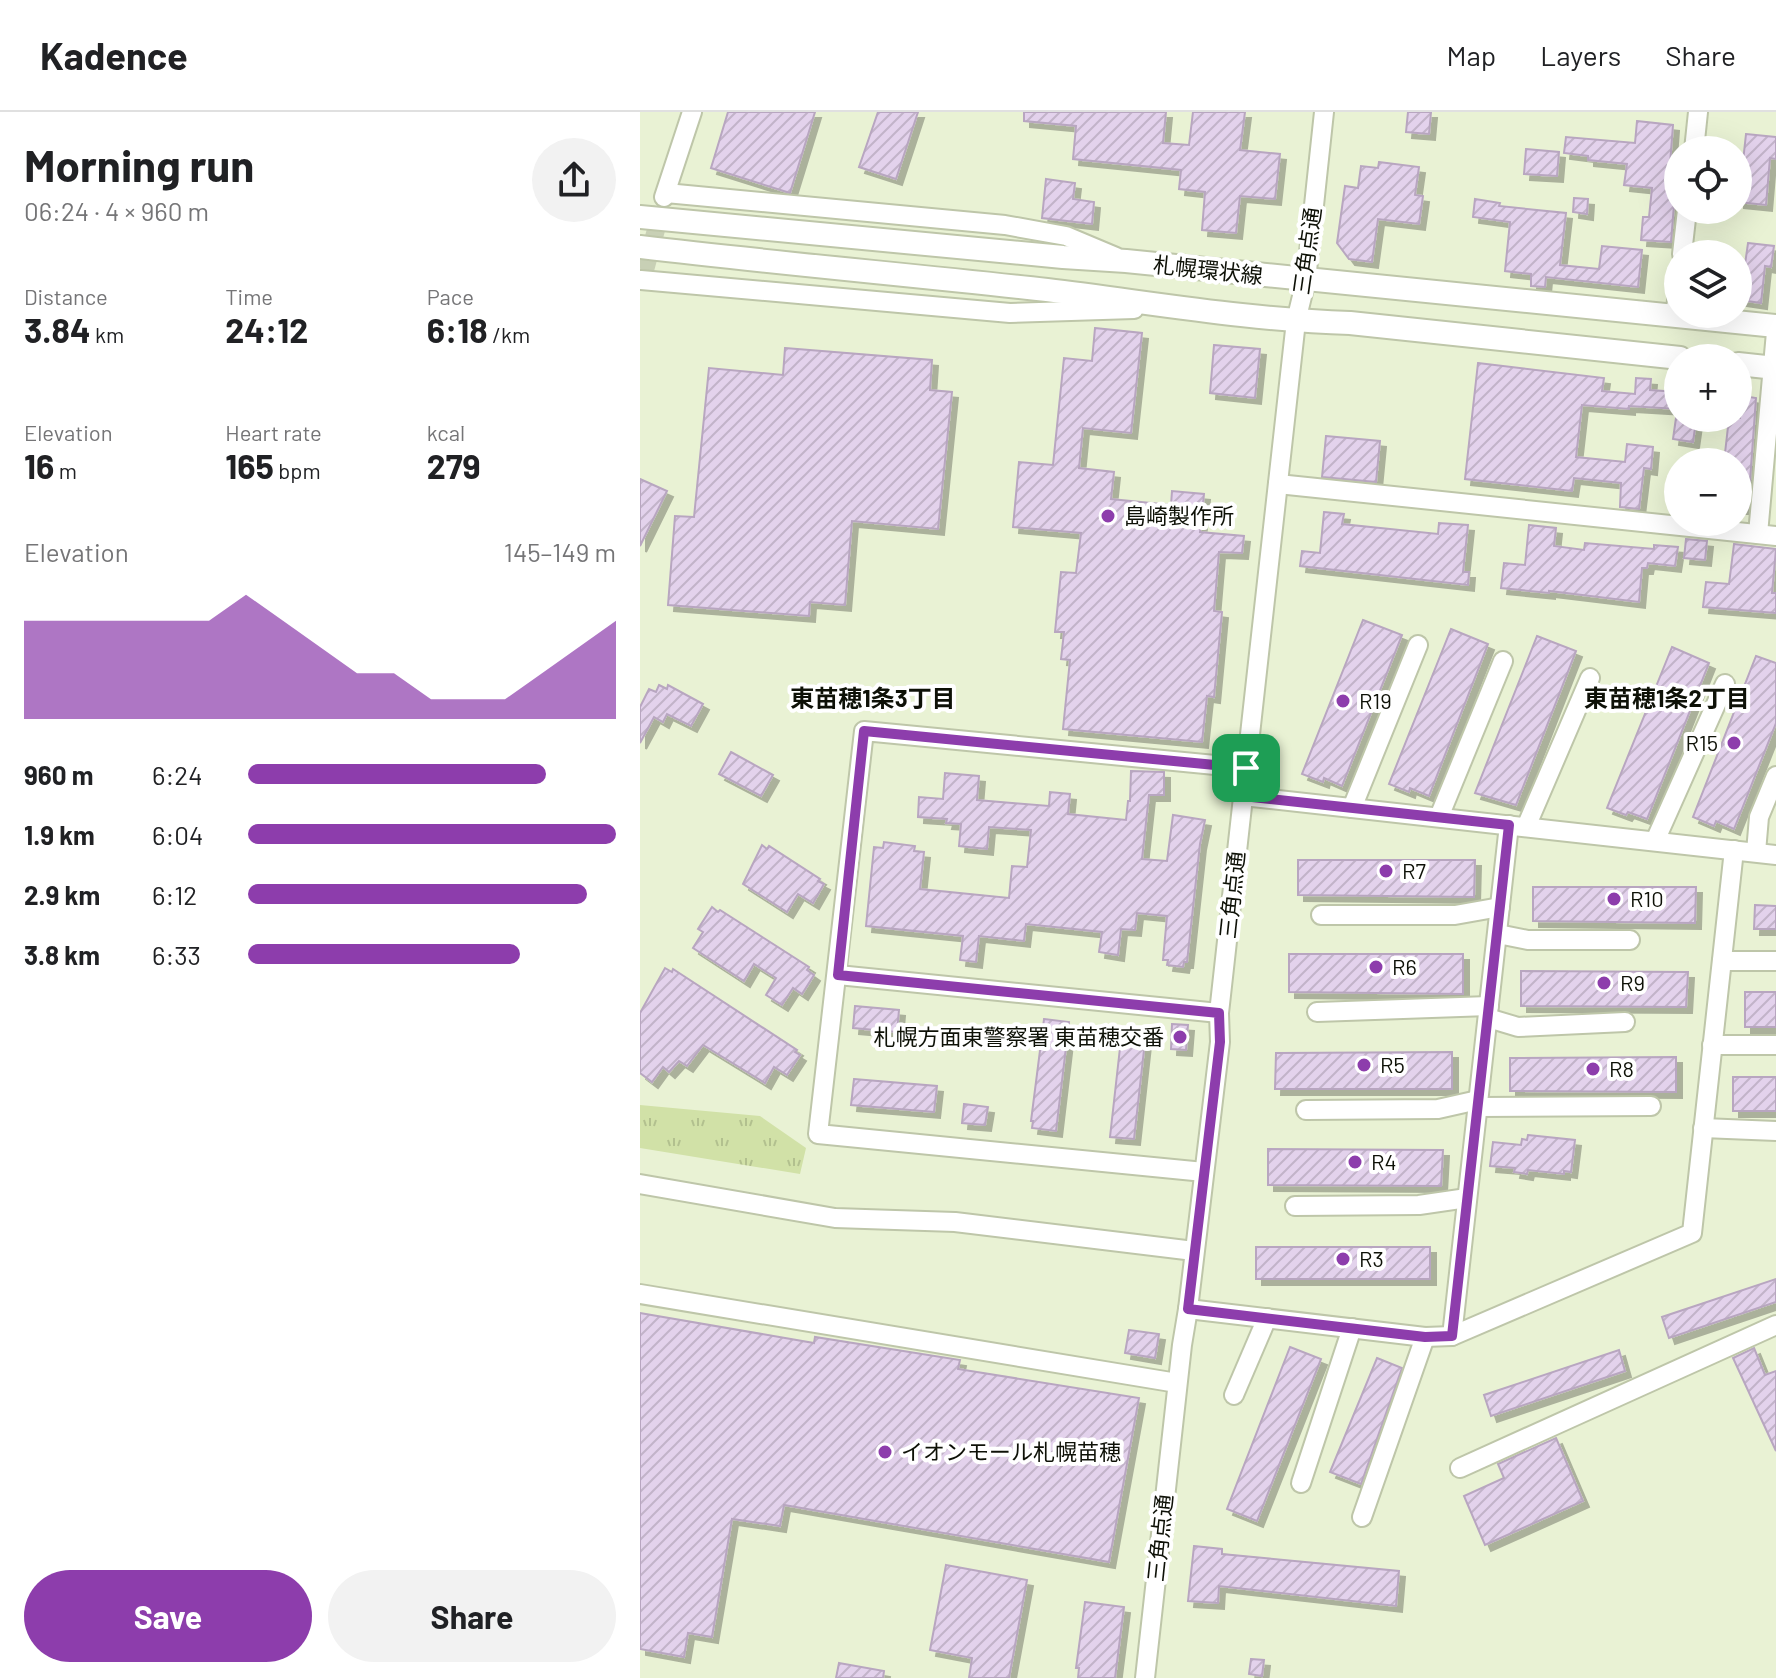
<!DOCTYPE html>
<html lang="en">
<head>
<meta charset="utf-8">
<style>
	body { margin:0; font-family:Barlow,"Noto Sans JP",sans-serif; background:#f2f2f2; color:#202124; height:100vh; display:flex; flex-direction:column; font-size:30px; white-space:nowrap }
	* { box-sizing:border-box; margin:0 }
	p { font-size:26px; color:#757577 }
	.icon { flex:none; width:44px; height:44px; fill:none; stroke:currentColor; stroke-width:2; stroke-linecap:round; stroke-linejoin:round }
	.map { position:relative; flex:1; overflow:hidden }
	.panel { display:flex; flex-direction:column; background:#fff; width:640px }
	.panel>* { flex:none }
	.buttons { position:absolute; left:1024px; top:24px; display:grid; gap:16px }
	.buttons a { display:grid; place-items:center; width:88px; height:88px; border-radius:50%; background:#fff; box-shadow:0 8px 32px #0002; font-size:40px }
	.pin { position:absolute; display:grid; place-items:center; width:68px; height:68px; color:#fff; margin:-34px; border-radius:16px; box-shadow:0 4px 12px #0006 }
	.round { display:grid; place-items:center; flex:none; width:84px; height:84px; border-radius:42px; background:#f2f2f2 }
	.summary { display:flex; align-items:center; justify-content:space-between; height:136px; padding:0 24px }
	h1 { font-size:44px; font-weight:700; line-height:60px }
	.stats { display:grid; grid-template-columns:repeat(3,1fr); gap:12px; height:136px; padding:8px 24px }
	.stats div { display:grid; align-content:center }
	.stats b { font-size:34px; font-weight:700 }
	.stats small { font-size:22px; font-weight:400 }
	.stats p { font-size:22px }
	.chart { height:224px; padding:16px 24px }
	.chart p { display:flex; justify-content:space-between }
	.chart svg { width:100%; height:144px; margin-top:8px; fill:#8d3dac; opacity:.7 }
	.action { display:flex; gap:16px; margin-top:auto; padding:16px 24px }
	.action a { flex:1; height:92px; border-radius:48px; background:#8d3dac; color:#fff; font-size:32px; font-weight:700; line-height:92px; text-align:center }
	.action a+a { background:#f2f2f2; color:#202124 }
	ul { padding:0 24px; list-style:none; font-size:26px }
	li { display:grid; grid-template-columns:128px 96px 1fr; align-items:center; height:60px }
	li i { height:20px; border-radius:10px; background:#8d3dac }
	header { display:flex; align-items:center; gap:48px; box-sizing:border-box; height:112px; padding:0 40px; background:#fff; border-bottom:2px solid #e0e0e0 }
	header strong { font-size:38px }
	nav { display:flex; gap:44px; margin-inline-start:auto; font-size:28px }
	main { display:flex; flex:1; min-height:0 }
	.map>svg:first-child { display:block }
	.park { fill:url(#park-tufts) }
	.building { fill:url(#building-hatch); stroke:#b8a6c0; stroke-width:2; filter:url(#shadow) }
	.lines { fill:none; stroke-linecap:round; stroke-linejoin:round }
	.minor-tunnel { stroke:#c8d0b5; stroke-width:18; stroke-dasharray:18 9; stroke-linecap:butt }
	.minor-casing { stroke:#bec6a9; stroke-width:22 }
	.major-casing { stroke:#bec6a9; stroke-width:26 }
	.minor { stroke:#fff; stroke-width:18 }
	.major { stroke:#fff; stroke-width:22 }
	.route-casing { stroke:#fff; stroke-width:16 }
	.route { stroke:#8d3dac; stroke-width:10 }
	.poi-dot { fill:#8d3dac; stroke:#fff; stroke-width:3 }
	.labels { text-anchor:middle; stroke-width:8; stroke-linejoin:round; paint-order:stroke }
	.street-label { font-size:22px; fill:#0e1107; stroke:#fff }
	.poi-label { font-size:22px; fill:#0e1107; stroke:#fff; text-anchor:start }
	.neighbourhood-label { font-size:24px; font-weight:bold; fill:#0e1107; stroke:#fff }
</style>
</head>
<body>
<header>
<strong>Kadence</strong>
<nav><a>Map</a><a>Layers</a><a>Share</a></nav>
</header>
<main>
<section class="panel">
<div class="summary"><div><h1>Morning run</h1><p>06:24 · 4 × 960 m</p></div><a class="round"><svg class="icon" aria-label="share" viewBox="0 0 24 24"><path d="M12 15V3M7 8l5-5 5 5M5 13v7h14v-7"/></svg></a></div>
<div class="stats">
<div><p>Distance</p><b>3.84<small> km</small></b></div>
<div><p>Time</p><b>24:12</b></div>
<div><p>Pace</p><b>6:18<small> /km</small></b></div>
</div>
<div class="stats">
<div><p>Elevation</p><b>16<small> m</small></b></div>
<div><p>Heart rate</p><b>165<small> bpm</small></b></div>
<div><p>kcal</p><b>279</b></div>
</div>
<div class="chart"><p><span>Elevation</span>145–149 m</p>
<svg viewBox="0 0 160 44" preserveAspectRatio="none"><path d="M0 44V14L10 14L20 14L30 14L40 14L50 14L60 6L70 14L80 22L90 30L100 30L110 38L120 38L130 38L140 30L150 22L160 14V44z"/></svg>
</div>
<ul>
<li><b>960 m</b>6:24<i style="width:81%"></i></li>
<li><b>1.9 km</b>6:04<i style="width:100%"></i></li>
<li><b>2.9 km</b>6:12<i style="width:92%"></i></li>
<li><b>3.8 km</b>6:33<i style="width:74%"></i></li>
</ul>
<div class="action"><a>Save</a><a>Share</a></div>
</section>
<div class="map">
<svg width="1136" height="1566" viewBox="0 0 1136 1566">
	<defs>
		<pattern id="park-tufts" width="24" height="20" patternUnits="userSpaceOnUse" patternTransform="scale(2)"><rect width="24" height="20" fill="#d1e1a7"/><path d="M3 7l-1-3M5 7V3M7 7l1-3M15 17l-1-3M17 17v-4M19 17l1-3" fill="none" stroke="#b2c08e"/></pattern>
		<pattern id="building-hatch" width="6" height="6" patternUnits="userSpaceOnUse" patternTransform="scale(2)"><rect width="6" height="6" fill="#e3d2ec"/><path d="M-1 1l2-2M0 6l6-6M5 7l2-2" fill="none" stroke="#c2b3c9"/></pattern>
		<filter id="shadow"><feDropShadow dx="6" dy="6" stdDeviation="0" flood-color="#0004"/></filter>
	</defs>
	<rect width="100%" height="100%" fill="#e9f2d4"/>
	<path class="park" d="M0,993L120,1004L166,1036L160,1062L0,1036Z"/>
	<g class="building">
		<path d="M88,0H175L150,81L71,56Z"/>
		<path d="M238,0H278L256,67L219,55Z"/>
		<path d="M384,0H526L523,31L549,33L553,0H605L600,38L640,42L635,87L600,84L596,121L562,118L565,80L539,77L541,58L433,47L436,14L384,9Z"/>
		<path d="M768,0H791L789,22L766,20Z"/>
		<path d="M997,9L1033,13L1030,52L1038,53V80H1035L1031,130L1001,128L1003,105H1009L1012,76L984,73L987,52L948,48V44L924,41L926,25L995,31Z"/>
		<path d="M1106,22L1136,25V47L1130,46L1126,93L1098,90V67L1101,68Z"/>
		<path d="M886,37L919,40L917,64L884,62Z"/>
		<path d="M739,50L779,55L775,83L783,84L779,112L738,107L732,150L709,147L697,131L705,74L718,76L721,54L738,56Z"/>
		<path d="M406,67L435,71L433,87L454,90L452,112L402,106Z"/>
		<path d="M934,86L948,87L947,102L933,100Z"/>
		<path d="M835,87L860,91L859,94L926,101L920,153L959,157L962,134L1002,138L998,175L906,165L905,175L891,174V162L865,159L870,110L833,105Z"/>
		<path d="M1108,131L1134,134L1131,155L1125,154L1121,191L1100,188Z"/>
		<path d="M455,216L502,221L491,321L443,316L439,356L474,360L471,387L531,393L532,379L564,382L560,420L604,424L602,441L579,440L574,499L582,500L574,585L567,584L562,630L423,617L430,548L421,547L424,520H415L421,460L436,461L441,421L373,415L379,350L413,353L424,246L452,249Z"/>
		<path d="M574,233L620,237L615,286L570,281Z"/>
		<path d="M145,236L292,248L290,278L312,280L298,417L212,409L205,493L170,490L169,504L28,493L35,404L54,405L69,256L143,263Z"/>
		<path d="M838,251L964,266L962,279L995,282L996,266L1011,267L1010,278L1038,280V297L989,294V297L942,293L936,345L985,350L987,332L1013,335L1011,357L1004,356L999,397L980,395L981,371L934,366L932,379L825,367Z"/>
		<path d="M1103,284L1116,286L1108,396H1098V350H1084L1089,306H1100Z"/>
		<path d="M1036,306L1056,309L1053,330L1033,327Z"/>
		<path d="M686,324L740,329L736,370L682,365Z"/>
		<path d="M0,367L27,379L0,434Z"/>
		<path d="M684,400L704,402L702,412L798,422L799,411L828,413L823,460H829L828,473L660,454L662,439L680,441Z"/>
		<path d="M889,413L916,416L914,434L944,438L945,431L1014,437V433L1038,435L1035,454L1008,451L1007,456H1002L999,490L909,479V481L861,476L864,451L885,453Z"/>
		<path d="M1046,427L1067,429L1065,448L1044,446Z"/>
		<path d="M1094,432L1136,437L1132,481H1136V501L1063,495L1066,470L1089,472Z"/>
		<path d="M723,508L762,523L702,674L684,666L683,670L662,662Z"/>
		<path d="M811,517L848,532L789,684L770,676L769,680L749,672Z"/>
		<path d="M897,524L936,539L876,693L835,681Z"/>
		<path d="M1032,535L1069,551L1007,707L988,700L986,703L967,696Z"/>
		<path d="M1116,544L1136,551V611L1094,717L1076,709L1074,714L1053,705Z"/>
		<path d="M19,573L27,577L28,573L63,592L51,614L27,602L23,610L14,605L0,631V595L9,577L16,580Z"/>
		<path d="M91,640L133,663L121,684L79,662Z"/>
		<path d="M491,659L524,660V683H509L502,747L527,749L533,703L565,708L560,732L547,850H544L543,855L527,853L528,848H523L527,804L497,801L495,818L481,817L478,843L459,840L462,820L386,812L384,829L339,824L336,850L320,848L323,824L226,814L234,735L243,736L244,730L275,734L274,739L284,740L280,777L369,786L372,754L387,755L391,718L349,715L347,737L319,734L321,712L306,711L307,707L278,705L279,685L303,687L305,661L339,664L337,688L409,694L410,680L430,682L428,702L486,708L488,689H490Z"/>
		<path d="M122,733L127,737L129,734L180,767L178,769L184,772L173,791L158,782L147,800L103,772Z"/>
		<path d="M658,748H835L834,785L658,783Z"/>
		<path d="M893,775H1056L1055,811L893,809Z"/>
		<path d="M1115,793L1136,794V817H1114Z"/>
		<path d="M72,795L78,800L80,798L169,855L167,858L174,863L162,882L153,876L142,893L126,883L136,866L114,852L104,869L53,836L63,820L58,817Z"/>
		<path d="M649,842H823V882L649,880Z"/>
		<path d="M25,856L32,860L33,857L157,938L155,940L160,943L147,963L134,955L125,971L63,933L47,954L39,949L29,960L23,955L12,970L0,961V901Z"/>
		<path d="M881,859L1048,860L1046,895L881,894Z"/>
		<rect x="1105" y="880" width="31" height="35"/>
		<path d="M215,894L259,898L257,920L213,916Z"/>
		<path d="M404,907L429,910L416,1019L392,1016L393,1009H391Z"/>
		<path d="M532,912L548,913L546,938L531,937Z"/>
		<path d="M482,918L506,920L494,1027L470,1025Z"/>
		<path d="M812,940V977H635L636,941Z"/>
		<path d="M1036,945V980L870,979V946Z"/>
		<rect x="1093" y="965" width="43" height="34"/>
		<path d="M214,967L297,974L294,1000L211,993Z"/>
		<path d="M324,992L348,995L345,1013L322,1011Z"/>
		<path d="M888,1023L935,1028L931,1060L924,1059V1062L888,1058L887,1062L874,1060L875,1056L850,1054L853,1030L881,1033L882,1027L887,1028Z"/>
		<path d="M628,1037L803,1038L801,1074L628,1073Z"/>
		<rect x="616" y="1135" width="174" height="32"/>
		<path d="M1136,1167V1190L1029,1226L1022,1205Z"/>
		<path d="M0,1201L174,1231L175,1225L320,1248L318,1257L499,1286L469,1450L144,1393L140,1414L92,1407L72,1525L48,1521L44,1545L0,1537Z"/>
		<path d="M489,1218L519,1222L515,1246L485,1241Z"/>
		<path d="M650,1235L681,1247L617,1409L587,1397Z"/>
		<path d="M1114,1236L1125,1263L1136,1259V1339L1093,1246Z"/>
		<path d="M979,1238L985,1259L851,1304L844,1283Z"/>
		<path d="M737,1246L762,1256L721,1372L690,1360Z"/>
		<path d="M916,1326L943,1389L845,1433L824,1384L864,1366L858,1352Z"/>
		<path d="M554,1434L582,1437V1442L759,1459L756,1494L579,1474L578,1491L548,1489Z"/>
		<path d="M306,1453L387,1468L369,1566H329L332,1546L290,1538Z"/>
		<path d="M445,1490L484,1495L475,1566H438L439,1556H436Z"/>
		<path d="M611,1547L624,1548L622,1564L609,1562Z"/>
		<path d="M199,1551L244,1559L243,1566H196Z"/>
	</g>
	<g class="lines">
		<path class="minor-tunnel" d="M5,158L22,96"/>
		<defs>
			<g id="minor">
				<path d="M1054,38L1058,0"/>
				<path d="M26,81L365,113L426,124L476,145"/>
				<path d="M24,85L52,0"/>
				<path d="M1042,142L1047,98"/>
				<path d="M1,168L370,201L494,197"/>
				<path d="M1035,204L1038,181"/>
				<path d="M638,372L1136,424"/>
				<path d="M1118,422L1136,220"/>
				<path d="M603,684L1136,743"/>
				<path d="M712,696L778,533"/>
				<path d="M799,705L863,549"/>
				<path d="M886,715L950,566"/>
				<path d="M1015,729L1085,572"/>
				<path d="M1116,740L1119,705L1136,664"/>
				<path d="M681,803H815L860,795"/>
				<path d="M858,822L888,828H990"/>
				<path d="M1082,849H1136"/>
				<path d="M198,863L579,901"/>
				<path d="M677,900L849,894"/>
				<path d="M848,906L878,915L985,910"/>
				<path d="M1072,933H1136"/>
				<path d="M838,995L1011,994"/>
				<path d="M666,998L798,997L838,988"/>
				<path d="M1063,1016L1136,1019"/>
				<path d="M564,1060L178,1022L224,619L606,656"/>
				<path d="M0,1072L195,1106L315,1110L554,1139"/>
				<path d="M655,1094L779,1093L827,1086"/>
				<path d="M0,1182L537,1271"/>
				<path d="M548,1197L785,1225L812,1224L1052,1121L1094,738"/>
				<path d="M812,1224L869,713"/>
				<path d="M594,1283L627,1206"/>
				<path d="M820,1356L1136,1213"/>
				<path d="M661,1371L712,1216"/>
				<path d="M722,1405L785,1225"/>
				<path d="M505,1566L542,1233L548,1197L580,930L579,901L656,209L666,168L684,0"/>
			</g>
			<g id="major">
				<path d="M0,105L423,145L486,149L1136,214"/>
				<path d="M0,135C135,151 271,163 407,178C508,190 608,208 710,211L1040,246"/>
				<path d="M1098,252L1136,256"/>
			</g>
		</defs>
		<use href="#minor" class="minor-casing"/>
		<use href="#major" class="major-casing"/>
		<use href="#minor" class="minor"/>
		<use href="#major" class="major"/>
	</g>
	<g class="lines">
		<defs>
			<path id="route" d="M224,619L606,656L603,684L869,713L812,1224L785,1225L548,1197L580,930L579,901L198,863Z"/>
		</defs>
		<use href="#route" class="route-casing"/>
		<use href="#route" class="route"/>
	</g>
	<g class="poi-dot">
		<circle cx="468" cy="404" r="8"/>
		<circle cx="703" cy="589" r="8"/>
		<circle cx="1094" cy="631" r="8"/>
		<circle cx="746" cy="759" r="8"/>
		<circle cx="974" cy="787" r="8"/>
		<circle cx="736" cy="855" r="8"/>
		<circle cx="964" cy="871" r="8"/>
		<circle cx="540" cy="925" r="8"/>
		<circle cx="724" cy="953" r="8"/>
		<circle cx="953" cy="957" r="8"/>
		<circle cx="715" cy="1050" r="8"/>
		<circle cx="703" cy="1147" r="8"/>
		<circle cx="245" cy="1340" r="8"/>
	</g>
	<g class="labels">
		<g class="street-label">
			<text transform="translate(667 139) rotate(-82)" y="8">三角点通</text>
			<text transform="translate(568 158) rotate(6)" y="8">札幌環状線</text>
			<text transform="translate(592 783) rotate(-84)" y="8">三角点通</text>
			<text transform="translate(520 1426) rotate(-84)" y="8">三角点通</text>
		</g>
		<g class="poi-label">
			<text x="484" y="412">島崎製作所</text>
			<text x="719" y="597">R19</text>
			<text x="1078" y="639" text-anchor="end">R15</text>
			<text x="762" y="767">R7</text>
			<text x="990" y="795">R10</text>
			<text x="752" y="863">R6</text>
			<text x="980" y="879">R9</text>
			<text x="524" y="933" text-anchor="end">札幌方面東警察署 東苗穂交番</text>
			<text x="740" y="961">R5</text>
			<text x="969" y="965">R8</text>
			<text x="731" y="1058">R4</text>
			<text x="719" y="1155">R3</text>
			<text x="261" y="1348">イオンモール札幌苗穂</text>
		</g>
		<g class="neighbourhood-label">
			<text x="233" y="595">東苗穂1条3丁目</text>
			<text x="1027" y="595">東苗穂1条2丁目</text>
		</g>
	</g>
</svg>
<div class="buttons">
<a><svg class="icon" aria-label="locate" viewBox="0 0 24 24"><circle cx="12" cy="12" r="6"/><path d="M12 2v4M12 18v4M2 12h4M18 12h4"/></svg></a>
<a><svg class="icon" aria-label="layers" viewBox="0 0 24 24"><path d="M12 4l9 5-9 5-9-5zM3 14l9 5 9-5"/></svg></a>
<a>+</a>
<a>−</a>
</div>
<div class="pin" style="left:606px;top:656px;background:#1e9e55"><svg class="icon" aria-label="arrive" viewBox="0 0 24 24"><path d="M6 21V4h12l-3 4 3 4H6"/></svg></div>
</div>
</main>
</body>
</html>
